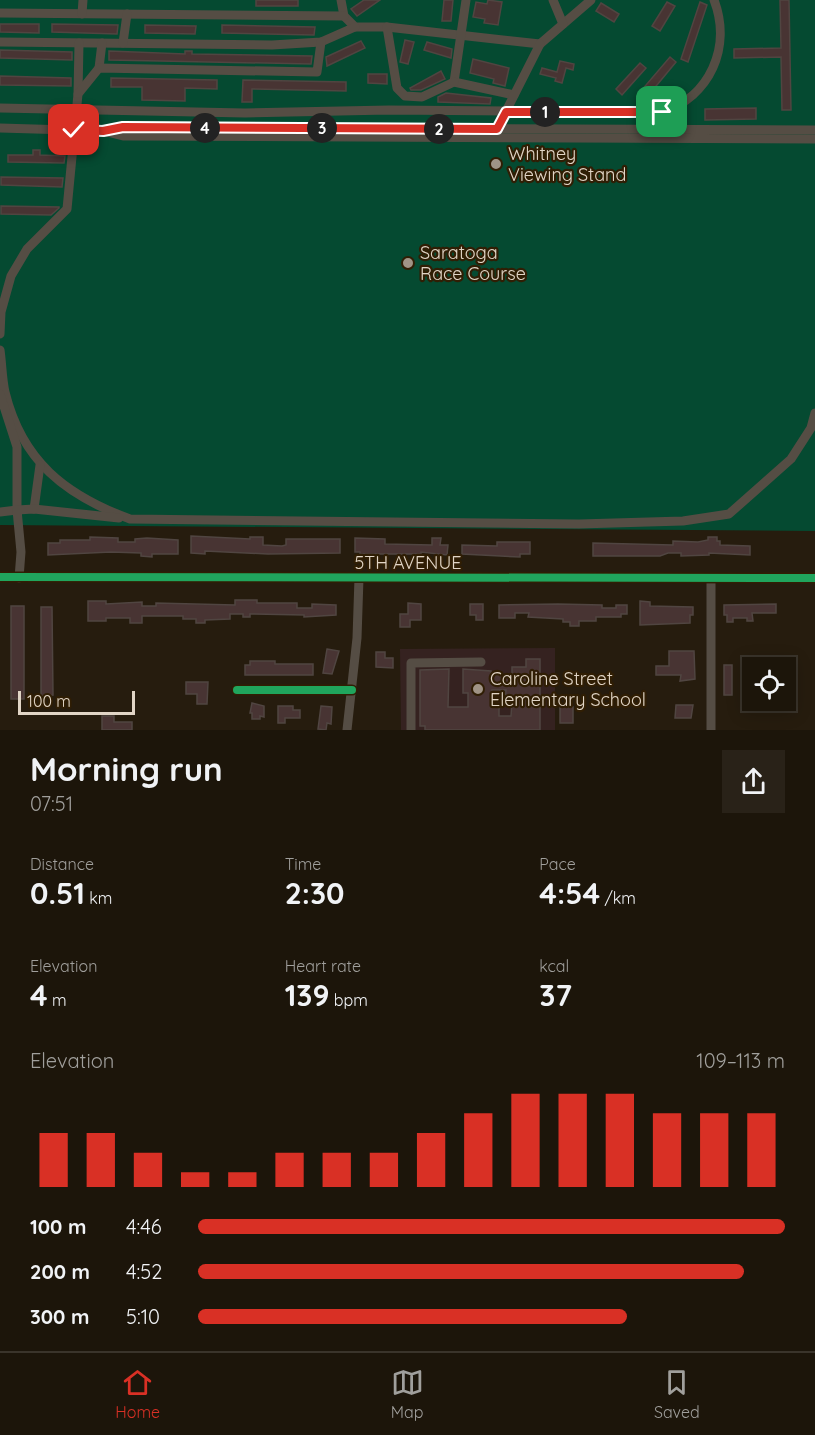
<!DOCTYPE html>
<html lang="en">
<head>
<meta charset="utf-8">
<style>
	body { margin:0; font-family:Quicksand,sans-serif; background:#292218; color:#f1f3f6; height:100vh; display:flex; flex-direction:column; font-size:22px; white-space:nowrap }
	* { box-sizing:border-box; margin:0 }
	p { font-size:20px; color:#a09f9c }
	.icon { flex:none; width:33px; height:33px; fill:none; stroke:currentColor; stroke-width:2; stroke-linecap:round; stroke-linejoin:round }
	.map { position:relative; height:730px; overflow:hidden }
	.details { display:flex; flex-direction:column; background:#1c150a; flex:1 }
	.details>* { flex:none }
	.controls { position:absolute; left:742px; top:657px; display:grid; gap:12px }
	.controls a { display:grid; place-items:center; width:54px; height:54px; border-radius:0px; background:#1c150a; box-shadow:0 3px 15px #0003,0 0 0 2px #3a342b; font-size:30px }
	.scale { position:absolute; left:18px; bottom:15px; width:117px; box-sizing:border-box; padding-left:6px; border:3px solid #e1d5c6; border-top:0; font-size:16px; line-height:21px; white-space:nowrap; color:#e1d5c6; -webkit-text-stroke:4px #301e04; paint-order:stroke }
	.pin { position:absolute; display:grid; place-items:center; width:51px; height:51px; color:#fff; margin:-26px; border-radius:12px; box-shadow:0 3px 9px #0006 }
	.km { position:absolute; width:30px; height:30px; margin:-15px; border-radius:50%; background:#222; color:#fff; font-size:16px; line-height:30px; text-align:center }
	.round { display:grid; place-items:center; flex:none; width:63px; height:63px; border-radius:0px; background:#292218 }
	.headline { display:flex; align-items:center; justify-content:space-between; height:102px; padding:0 30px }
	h1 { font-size:33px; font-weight:800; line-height:45px }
	.stats { display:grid; grid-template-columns:repeat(3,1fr); gap:9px; height:102px; padding:6px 30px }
	.stats div { display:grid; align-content:center }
	.stats b { font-size:30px; font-weight:800 }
	.stats small { font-size:16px; font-weight:400 }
	.stats p { font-size:16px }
	.chart { height:168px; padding:12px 30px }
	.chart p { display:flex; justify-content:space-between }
	.chart svg { width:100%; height:108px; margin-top:6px; stroke:#d93025; stroke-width:6 }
	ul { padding:0 30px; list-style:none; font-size:20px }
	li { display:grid; grid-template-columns:96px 72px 1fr; align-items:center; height:45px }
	li i { height:15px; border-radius:8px; background:#d93025 }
	.tabs { display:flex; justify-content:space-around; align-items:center; height:84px; border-top:2px solid #3a342b; background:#1c150a; font-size:16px; color:#a09f9c }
	.tabs a { display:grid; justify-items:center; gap:3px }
	.tabs .current { color:#d93025 }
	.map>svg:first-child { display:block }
	.education { fill:#352220 }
	.green { fill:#054a31 }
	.building { fill:#483433; stroke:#504541; stroke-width:1.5; fill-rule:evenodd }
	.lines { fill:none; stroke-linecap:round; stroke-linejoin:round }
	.minor { stroke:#554d44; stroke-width:9 }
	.cycleway-casing { stroke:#301e04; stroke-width:11 }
	.cycleway { stroke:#20a55d; stroke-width:8 }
	.route-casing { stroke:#fff; stroke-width:12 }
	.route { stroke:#d93025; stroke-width:8 }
	.poi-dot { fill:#a09486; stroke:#301e04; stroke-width:2 }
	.labels { text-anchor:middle; stroke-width:4.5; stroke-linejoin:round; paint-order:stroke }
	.poi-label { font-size:18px; fill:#e1d5c6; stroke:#301e04; text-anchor:start }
	.street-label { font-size:18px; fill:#e1d5c6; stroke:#301e04 }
</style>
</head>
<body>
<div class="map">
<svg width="815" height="730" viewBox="0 0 815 730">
	<rect width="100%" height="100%" fill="#261c0e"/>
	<path class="education" d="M555,648V730H401L400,649Z"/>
	<path class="green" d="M0,0H815V531L0,525Z"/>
	<g class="building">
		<rect x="256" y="0" width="42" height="6"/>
		<path d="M364,0H380L357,16L351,9Z"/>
		<path d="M444,0H453L451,21H442Z"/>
		<path d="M488,0L502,2L498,25L484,23L485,19L473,17L476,2L487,4Z"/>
		<path d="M780,0H789L791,110H782L781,57L734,58V49L781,48Z"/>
		<path d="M667,2L675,6L660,31L652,26Z"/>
		<path d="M700,2L707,5L688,62L681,59Z"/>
		<path d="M601,3L619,14L614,22L596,11Z"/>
		<path d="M0,24H39V33L0,32Z"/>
		<path d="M52,24L118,25L117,34L52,32Z"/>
		<path d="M145,25L196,26L195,34L145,33Z"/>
		<path d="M222,25L315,27L314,35L222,33Z"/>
		<path d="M405,40L414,42L408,64L400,62Z"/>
		<path d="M361,41L365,48L327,66L326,57Z"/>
		<path d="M427,42L452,49L451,58L424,50Z"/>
		<path d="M0,50L72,52V60L0,58Z"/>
		<path d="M109,51L185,54V51H192V54L312,56L311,64L160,61L109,60Z"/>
		<path d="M670,57L676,62L647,97L640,92Z"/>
		<path d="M473,59L509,68L505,86L493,83L494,79L470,73Z"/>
		<path d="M560,61L574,64L573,70L566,68L562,83L555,81L556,78L540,74L542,68L557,72Z"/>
		<path d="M640,63L646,68L622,95L616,89Z"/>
		<path d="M441,71L445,79L421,90H411L410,88Z"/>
		<path d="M368,74H387V84L368,83Z"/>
		<path d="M0,76L71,78V86L0,85Z"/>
		<path d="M111,78L217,80V89L185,88V101L142,100V87H111Z"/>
		<path d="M243,80L346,82V91L252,89V102H242Z"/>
		<path d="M446,93L491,98L490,104L438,102V97Z"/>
		<path d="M756,108V119L705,120V109Z"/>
		<path d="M33,150H40V155L65,156L64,163L8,162V155H33Z"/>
		<path d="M1,177L63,178L62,187L1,185Z"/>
		<path d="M1,206L59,207V208L51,215L1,214Z"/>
		<path d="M191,536L250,539V537H263V545L282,546L286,545V539H340V553L268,554L205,551V554L191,553Z"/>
		<path d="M90,537L118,538V542H135V539L147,538L178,540V554H152V557L141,556V553L111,552L48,555V543H60V540H90Z"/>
		<path d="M708,537H717V541H720V545L750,546V555L709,553V555L681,556V553H668L660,556H593V543L673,545V541L698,542L708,540Z"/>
		<path d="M355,538L385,539V544L432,545V538H441L440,545H448L447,555L421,552V554H360V552H355Z"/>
		<path d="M497,542H530V554H520V557L462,554V545L497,546Z"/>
		<path d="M235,600H257V603H297V608H312V604L336,605V615L304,617V615L250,614V617H243V614H230V619L205,620V623H196V619H183V616H142V623H130V618H106V621H88V601H106V604L142,602V606H156V603L235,605Z"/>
		<path d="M640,601L650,602V606L693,607V615H690V623L640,625Z"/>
		<path d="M408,603L421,604V620H410V627H400V614H408Z"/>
		<path d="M470,604H483V620H476V615H470Z"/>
		<path d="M558,604L602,605V608H616V605H627V614H621V617H596V621H579V626H570V622H563V619L528,617L529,613H515V618H499V605Z"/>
		<path d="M776,604V613H752L753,621H747V618H733V622H727V615H724V605Z"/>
		<rect x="11" y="606" width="13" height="93"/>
		<path d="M41,607H52L53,695L41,696Z"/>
		<path d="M327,649L339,651L332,674L323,673Z"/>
		<path d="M669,651H694L695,679L680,681L681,675H656V666H669Z"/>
		<path d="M376,652H385V658H393V668L376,667Z"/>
		<path d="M526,659H540V730H425V726H420V670L449,669L448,707H468V693H463V669L491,671V675H512V667H526ZM492,690H506L505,702H512L511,716H499V707H492Z"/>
		<path d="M250,661H275V664H313V675H245V665H250Z"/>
		<rect x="724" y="665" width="8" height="30"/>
		<path d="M186,682H208L207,704H197V694H186Z"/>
		<path d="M252,703L264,706V717L260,716V719H252V713H250Z"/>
		<path d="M676,705H693L691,718H675Z"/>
		<path d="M278,706H293V710H300V718H285V723H278Z"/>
		<path d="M321,706L332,707L331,724L327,723L326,730L318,729Z"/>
		<path d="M560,706L573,707V723H560Z"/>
		<path d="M102,716H114V722H132V730H102Z"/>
	</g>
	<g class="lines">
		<g class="minor">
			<path d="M341,0L344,16L355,27H387L540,44L591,0"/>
			<path d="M466,0L454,82L514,95"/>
			<path d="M553,0L563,24"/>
			<path d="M0,13L344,16"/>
			<path d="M82,14L83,0"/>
			<path d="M387,27L397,88L405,96L422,97L454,82"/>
			<path d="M0,42L272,45L321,42L355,27"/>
			<path d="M123,43L127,14"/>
			<path d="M99,68L102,43"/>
			<path d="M78,94L79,43"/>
			<path d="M0,108L245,113L389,110L662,112C710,97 732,47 714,0"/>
			<path d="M0,128L103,131L123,136L815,139"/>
			<path d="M108,130L123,127L815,130"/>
			<path d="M495,133L540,44"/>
			<path d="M0,334L1,312L11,276L27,249L67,209L78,94L99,68L317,72L321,42"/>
			<path d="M0,350C2,364 2,379 5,392C22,461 65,495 130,519L579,524L683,521L729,514L791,459L811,428L815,413"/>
			<path d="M34,509L40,465"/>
			<path d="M0,512L17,510V447L0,394"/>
			<path d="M0,577L815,578"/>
			<path d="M19,578L21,552L17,510L34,509L119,518"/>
			<path d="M711,579V730"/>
			<path d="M237,690H352"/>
			<path d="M347,730L357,638L359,578"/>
			<path d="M411,730V663L481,662"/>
		</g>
		<defs>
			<g id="cycleway">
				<path d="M0,577L815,578"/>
				<path d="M237,690H352"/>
			</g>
		</defs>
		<use href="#cycleway" class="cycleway-casing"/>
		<use href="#cycleway" class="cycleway"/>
	</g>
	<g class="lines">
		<defs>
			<path id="route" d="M74,130L103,131L123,127L497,129L506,112H662"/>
		</defs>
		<use href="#route" class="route-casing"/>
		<use href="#route" class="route"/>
	</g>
	<g class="poi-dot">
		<circle cx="496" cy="164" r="6"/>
		<circle cx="408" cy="263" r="6"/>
		<circle cx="478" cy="689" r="6"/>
	</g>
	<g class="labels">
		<g class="poi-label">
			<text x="508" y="160">Whitney<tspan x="508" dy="21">Viewing Stand</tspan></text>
			<text x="420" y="259">Saratoga<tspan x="420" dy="21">Race Course</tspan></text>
			<text x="490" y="685">Caroline Street<tspan x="490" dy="21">Elementary School</tspan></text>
		</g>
		<g class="street-label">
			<text x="408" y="569">5TH AVENUE</text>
		</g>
	</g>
</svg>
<div class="controls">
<a><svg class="icon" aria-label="locate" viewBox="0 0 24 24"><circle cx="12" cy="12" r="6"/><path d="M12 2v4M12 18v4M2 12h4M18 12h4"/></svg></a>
</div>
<div class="scale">100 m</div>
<div class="pin" style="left:662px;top:112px;background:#1e9e55"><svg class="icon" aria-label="arrive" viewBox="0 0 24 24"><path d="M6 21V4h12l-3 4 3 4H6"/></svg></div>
<div class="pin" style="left:74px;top:130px;background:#d93025"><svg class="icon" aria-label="check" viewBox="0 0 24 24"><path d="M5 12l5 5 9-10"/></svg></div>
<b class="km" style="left:545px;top:112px">1</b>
<b class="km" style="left:439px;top:129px">2</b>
<b class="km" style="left:322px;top:128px">3</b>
<b class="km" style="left:205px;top:128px">4</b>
</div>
<section class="details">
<div class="headline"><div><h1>Morning run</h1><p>07:51</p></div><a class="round"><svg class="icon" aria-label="share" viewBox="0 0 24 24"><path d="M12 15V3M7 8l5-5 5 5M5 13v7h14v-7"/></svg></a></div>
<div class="stats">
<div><p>Distance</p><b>0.51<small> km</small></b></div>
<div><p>Time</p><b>2:30</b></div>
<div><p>Pace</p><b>4:54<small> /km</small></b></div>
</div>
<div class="stats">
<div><p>Elevation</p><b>4<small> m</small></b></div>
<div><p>Heart rate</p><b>139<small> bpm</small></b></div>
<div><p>kcal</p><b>37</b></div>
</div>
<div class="chart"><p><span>Elevation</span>109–113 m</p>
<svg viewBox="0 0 160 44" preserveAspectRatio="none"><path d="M5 44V22M15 44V22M25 44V30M35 44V38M45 44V38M55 44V30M65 44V30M75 44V30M85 44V22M95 44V14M105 44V6M115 44V6M125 44V6M135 44V14M145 44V14M155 44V14"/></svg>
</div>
<ul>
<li><b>100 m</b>4:46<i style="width:100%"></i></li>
<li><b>200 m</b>4:52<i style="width:93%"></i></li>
<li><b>300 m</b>5:10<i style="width:73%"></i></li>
</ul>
</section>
<nav class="tabs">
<a class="current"><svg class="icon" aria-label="home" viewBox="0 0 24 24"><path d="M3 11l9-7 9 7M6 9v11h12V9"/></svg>Home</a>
<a><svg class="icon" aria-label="map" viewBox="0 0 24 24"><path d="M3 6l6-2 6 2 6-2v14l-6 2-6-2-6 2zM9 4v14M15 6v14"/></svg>Map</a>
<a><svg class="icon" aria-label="saved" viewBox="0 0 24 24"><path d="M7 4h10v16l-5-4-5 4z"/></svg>Saved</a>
</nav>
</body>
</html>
